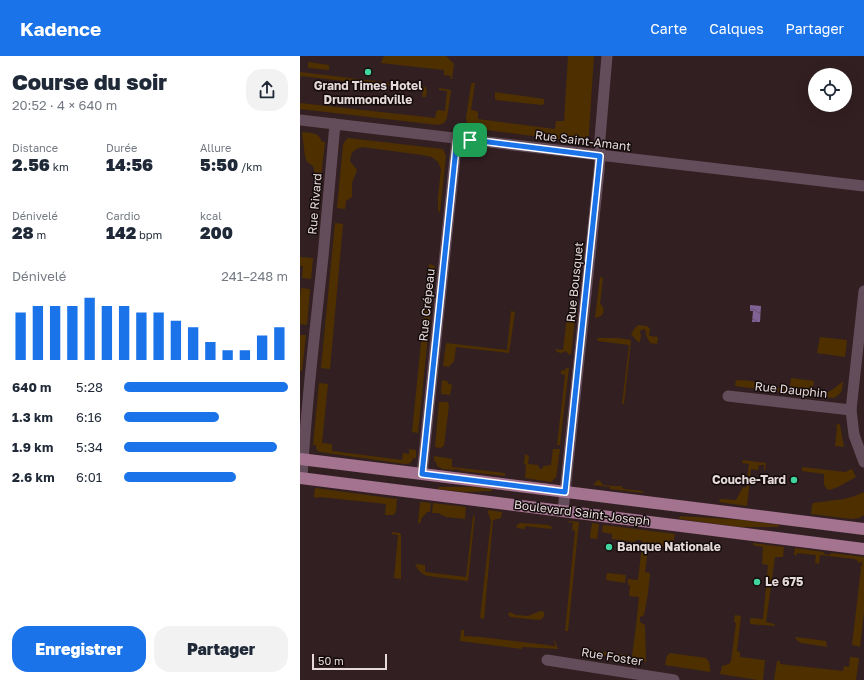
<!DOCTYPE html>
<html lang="fr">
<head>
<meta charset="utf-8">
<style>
	body { margin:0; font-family:"Golos Text",sans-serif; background:#f2f2f3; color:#1f2937; height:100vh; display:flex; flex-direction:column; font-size:15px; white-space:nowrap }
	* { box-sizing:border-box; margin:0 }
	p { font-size:13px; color:#747a83 }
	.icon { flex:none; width:22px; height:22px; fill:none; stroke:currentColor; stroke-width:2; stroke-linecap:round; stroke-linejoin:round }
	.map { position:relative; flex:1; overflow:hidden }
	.side { display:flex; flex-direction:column; background:#fff; width:300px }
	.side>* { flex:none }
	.fabs { position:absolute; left:508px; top:12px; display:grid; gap:8px }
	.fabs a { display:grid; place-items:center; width:44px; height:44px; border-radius:50%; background:#fff; box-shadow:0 4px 16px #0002; font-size:20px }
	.scale { position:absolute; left:12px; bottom:10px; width:75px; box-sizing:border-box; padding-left:4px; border:2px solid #e6d9da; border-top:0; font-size:11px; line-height:14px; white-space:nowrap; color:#e6d9da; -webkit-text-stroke:3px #140b0c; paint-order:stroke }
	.pin { position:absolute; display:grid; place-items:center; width:34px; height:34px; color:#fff; margin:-17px; border-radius:8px; box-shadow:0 2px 6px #0006 }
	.round { display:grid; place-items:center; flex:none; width:42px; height:42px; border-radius:16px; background:#f2f2f3 }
	.summary { display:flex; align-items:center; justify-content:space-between; height:68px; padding:0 12px }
	h1 { font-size:22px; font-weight:800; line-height:30px }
	.metrics { display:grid; grid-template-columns:repeat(3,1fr); gap:6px; height:68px; padding:4px 12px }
	.metrics div { display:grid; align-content:center }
	.metrics b { font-size:17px; font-weight:800 }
	.metrics small { font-size:11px; font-weight:400 }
	.metrics p { font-size:11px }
	.chart { height:112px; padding:8px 12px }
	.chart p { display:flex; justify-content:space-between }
	.chart svg { width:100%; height:72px; margin-top:4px; stroke:#1a73e8; stroke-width:6 }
	.cta { display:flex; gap:8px; margin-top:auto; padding:8px 12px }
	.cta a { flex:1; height:46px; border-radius:16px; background:#1a73e8; color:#fff; font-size:16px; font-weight:800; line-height:46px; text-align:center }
	.cta a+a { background:#f2f2f3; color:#1f2937 }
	ul { padding:0 12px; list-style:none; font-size:13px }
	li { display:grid; grid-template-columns:64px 48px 1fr; align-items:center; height:30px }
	li i { height:10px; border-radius:5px; background:#1a73e8 }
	header { display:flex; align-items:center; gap:24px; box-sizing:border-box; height:56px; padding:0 20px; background:#1a73e8; color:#fff }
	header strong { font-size:19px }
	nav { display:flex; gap:22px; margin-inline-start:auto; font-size:14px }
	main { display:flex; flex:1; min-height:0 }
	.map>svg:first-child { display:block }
	.grass { fill:#4e3000 }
	.water { fill:url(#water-waves) }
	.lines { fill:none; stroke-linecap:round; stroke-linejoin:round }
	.minor { stroke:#644d5b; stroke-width:11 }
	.major { stroke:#a37390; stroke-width:12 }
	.route-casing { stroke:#fff; stroke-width:8 }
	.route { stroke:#1a73e8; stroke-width:5 }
	.poi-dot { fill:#42d4a0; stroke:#140b0c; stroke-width:1.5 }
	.labels { text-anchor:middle; stroke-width:3; stroke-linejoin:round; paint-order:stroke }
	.poi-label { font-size:12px; font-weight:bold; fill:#e6d9da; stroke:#140b0c; text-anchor:start }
	.street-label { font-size:12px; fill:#e6d9da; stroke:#140b0c }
</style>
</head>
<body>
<header>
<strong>Kadence</strong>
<nav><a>Carte</a><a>Calques</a><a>Partager</a></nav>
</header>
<main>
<section class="side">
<div class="summary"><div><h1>Course du soir</h1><p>20:52 · 4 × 640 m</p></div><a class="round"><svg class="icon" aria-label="share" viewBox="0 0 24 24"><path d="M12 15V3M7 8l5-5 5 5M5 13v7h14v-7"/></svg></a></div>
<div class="metrics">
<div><p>Distance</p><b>2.56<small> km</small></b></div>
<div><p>Durée</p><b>14:56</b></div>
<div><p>Allure</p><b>5:50<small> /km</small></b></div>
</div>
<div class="metrics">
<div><p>Dénivelé</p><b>28<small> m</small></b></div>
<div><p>Cardio</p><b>142<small> bpm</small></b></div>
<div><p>kcal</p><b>200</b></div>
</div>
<div class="chart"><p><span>Dénivelé</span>241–248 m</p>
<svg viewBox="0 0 160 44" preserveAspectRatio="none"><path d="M5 44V15M15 44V11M25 44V11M35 44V11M45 44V6M55 44V11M65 44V11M75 44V15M85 44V15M95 44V20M105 44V24M115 44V33M125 44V38M135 44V38M145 44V29M155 44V24"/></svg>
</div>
<ul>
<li><b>640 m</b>5:28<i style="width:100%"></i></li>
<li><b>1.3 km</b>6:16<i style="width:58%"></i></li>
<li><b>1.9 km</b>5:34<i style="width:93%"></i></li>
<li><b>2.6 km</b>6:01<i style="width:68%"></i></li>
</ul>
<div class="cta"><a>Enregistrer</a><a>Partager</a></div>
</section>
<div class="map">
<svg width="564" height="624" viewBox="0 0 564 624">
	<defs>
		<pattern id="water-waves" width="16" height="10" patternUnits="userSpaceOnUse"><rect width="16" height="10" fill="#806295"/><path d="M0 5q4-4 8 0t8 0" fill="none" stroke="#65536f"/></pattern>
	</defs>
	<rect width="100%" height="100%" fill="#321f21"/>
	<g class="grass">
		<path d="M84,0H146L154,8L152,23H150L151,20L144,19V14L81,7Z"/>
		<path d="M268,0H294L289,76V82L285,85L280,86L170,72L167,67L166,62L171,29L172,27H175L171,54L177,55L178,57V63L255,73L256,65H264Z"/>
		<path d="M8,6L29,9V14L8,12Z"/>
		<path d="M0,16L125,31L127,34L126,41H122L123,34L1,20L0,23Z"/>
		<path d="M139,32L151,34L147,62C145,67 143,68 138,69L0,53V47L135,62L137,54L145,55L147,35L139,34Z"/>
		<path d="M195,36L244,43V48L241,49L196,44L195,42Z"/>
		<path d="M2,76C11,77 19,76 22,86H25L20,129L16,122L13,110L7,106L5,100Z"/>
		<path d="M48,82L143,93L146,100L140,157L138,154V141L141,113L138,106L132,101L122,99L62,91C54,94 51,95 50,105L57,114L52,127V141L46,145L45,153L37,152L43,89L45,85Z"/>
		<path d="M35,167L43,168L30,313L21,312Z"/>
		<path d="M0,201L13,202L11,223L2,222L3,210H0Z"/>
		<path d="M129,208L133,209L135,211L118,377L112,376Z"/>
		<path d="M300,221L303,222L300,248C304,250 305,257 301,260C299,261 297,261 295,262Z"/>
		<path d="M1,232L10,233L7,269L0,268V242Z"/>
		<path d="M211,255L215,256L209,297L156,291L154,306L152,307L149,311L143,310L146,287L207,294Z"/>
		<path d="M267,261L275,262L271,299L268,298L267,296L265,295L262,297L257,296L255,293L263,294Z"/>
		<path d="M338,269L347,270L350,273L349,280L358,281L357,288L350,287L346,279V275L344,273L340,275V277L341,279L340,286L337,285L331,278L335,272Z"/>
		<path d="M0,279H6L2,315H0Z"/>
		<path d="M520,281L547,284L545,301L517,297Z"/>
		<path d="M298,282H317L331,284L324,348H322L329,289L298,285L297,283Z"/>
		<path d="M266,312H269L260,389H257L265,319L261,318V315L265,314Z"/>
		<path d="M491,322L514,325L512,339L475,335C480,328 483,330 490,331Z"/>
		<path d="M142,324L147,325L149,328L152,329L150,339L141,338Z"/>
		<path d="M436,324C445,325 460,323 465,334L435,330Z"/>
		<path d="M543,325C542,331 543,338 536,340L535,342L523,341V339L535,332Z"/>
		<path d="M19,327L28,328L22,387L32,388V395L102,404L103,397L109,398V393L116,394V402H113C112,406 110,408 105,408L20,396C17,395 16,393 16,389H13Z"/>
		<path d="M139,346H147L149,349L144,390L140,392L135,391Z"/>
		<path d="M539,368L540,369L544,391L535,390L537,372L536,369Z"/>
		<path d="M253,393H260L256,422H254V423L251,426L225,422L226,409L224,408L225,398L229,400L228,408L238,409L239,412L243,413V410L251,409Z"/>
		<path d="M134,400L152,403V411L205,417V420L161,415L160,414L155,413V414L143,413L137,410L136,406L134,405Z"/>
		<path d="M443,404L466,407L465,415L464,414V409H459L458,414L451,413L447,450L419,446L420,443L436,444L443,431L446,432L449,408L442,407Z"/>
		<path d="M502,411L545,416L552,413L556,421L538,431L529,434L527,433L524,429V418L502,415Z"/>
		<path d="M298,424L300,425L303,429L313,430H322V432L324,433L342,435L344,437L310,433V431L293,429Z"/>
		<path d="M139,431H173L192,433V435L164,436L138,433Z"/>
		<path d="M15,432L97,443L96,455L94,459H85L86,448L20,441L15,442L14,440Z"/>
		<path d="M564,436V459L559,462L552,463L511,458L512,449L513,447L544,443L555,440Z"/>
		<path d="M120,446L131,447L130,456H127L121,463V466L118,468Z"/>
		<path d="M133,447L166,451L165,463L146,461L138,457H132Z"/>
		<path d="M188,454L202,456L201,462L193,464L184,563L180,562L191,465L188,456Z"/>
		<path d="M175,459L168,525L128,520C121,518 118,514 115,508L125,509V516L166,521L173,460Z"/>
		<path d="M380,460L443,464L479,469L478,471H441L379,463Z"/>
		<path d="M268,465L279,466L268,575H265L275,475L272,474L273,467L268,466Z"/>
		<path d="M220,467L249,469L252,471L251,473L225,470V473L217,472L216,470L218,468Z"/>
		<path d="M292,467L299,468L297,483L290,482V481Z"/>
		<path d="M303,469L375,478L372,492L359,490L358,495L348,494L345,516L350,517L348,537L344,559L340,561V566L345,569L346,606L283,596L284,593L332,600C335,580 337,561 339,541L329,540L330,529H328V523L338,524L342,490L343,488L341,484H336L335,486L312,483V478L302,476Z"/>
		<path d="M92,476L100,477L101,479V523L94,522L98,479L92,478Z"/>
		<path d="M453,487L484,491L483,501H475L466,566L474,568L475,569L474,570L450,568V562L463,563L468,509L462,508L463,491L453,489Z"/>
		<path d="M495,492L524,496V498L530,499L531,497L564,501V555L560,591L552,589L561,512H560L562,509V506L558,507V505L555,503L520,499L519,508L515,507L516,499L497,497V499H494Z"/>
		<path d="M307,517L326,519L325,527L306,524Z"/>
		<path d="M240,555L244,556C245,560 243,563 239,564L210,561L208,558L210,556L216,559L228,560Z"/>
		<path d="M435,559L441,560L437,595L440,596V601L465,604L463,624H458L420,618L422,610L429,608L431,605L436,567L434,566Z"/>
		<path d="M161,574H164V580L180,581L255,590L254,584L255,585L258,593L222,591V593L160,585Z"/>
		<path d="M496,581L526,585L527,591L501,587L498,585L495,582Z"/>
		<path d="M370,597L406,602C410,606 410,610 410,616L365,609L367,600Z"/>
		<path d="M550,601L559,602L556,624H474L477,605H480V608L543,615L544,610L549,611Z"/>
	</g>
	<path class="water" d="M450,249L461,250L460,266H452L453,255H450Z"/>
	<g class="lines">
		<g class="minor">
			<path d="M0,64L564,130"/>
			<path d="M564,235L551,354L554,379L564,406"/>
			<path d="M428,340L551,354"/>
			<path d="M122,418L157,82"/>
			<path d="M2,422C6,348 15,275 23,201C27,157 31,113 35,68"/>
			<path d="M263,455L299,115L300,100V82L307,0"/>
			<path d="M247,604L374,624"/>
		</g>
		<g class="major">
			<path d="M0,403L122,418L564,473"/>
			<path d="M0,422L564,493"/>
		</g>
	</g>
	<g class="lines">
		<defs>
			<path id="route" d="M157,82L300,100L265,436L122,418Z"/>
		</defs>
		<use href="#route" class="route-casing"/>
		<use href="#route" class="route"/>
	</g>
	<g class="poi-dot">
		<circle cx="68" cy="16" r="4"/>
		<circle cx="494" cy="424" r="4"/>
		<circle cx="309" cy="491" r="4"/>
		<circle cx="457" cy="526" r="4"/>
	</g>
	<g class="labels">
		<g class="poi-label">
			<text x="68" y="34" text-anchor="middle">Grand Times Hotel<tspan x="68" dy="14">Drummondville</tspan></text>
			<text x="486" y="428" text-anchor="end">Couche-Tard</text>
			<text x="317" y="495">Banque Nationale</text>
			<text x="465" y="530">Le 675</text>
		</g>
		<g class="street-label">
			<text transform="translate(283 85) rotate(7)" y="4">Rue Saint-Amant</text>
			<text transform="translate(15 148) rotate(-85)" y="4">Rue Rivard</text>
			<text transform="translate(275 226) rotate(-84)" y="4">Rue Bousquet</text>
			<text transform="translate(127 249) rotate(-84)" y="4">Rue Crépeau</text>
			<text transform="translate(491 334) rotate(6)" y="4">Rue Dauphin</text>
			<text transform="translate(282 457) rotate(7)" y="4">Boulevard Saint-Joseph</text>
			<text transform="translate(312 601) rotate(9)" y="4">Rue Foster</text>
		</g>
	</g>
</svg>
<div class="fabs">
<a><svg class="icon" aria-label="locate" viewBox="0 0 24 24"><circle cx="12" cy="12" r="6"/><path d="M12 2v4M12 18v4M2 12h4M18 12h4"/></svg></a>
</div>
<div class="scale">50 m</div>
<div class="pin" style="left:170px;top:84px;background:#1e9e55"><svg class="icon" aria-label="arrive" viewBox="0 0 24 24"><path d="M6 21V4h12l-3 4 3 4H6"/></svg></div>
</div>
</main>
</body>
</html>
